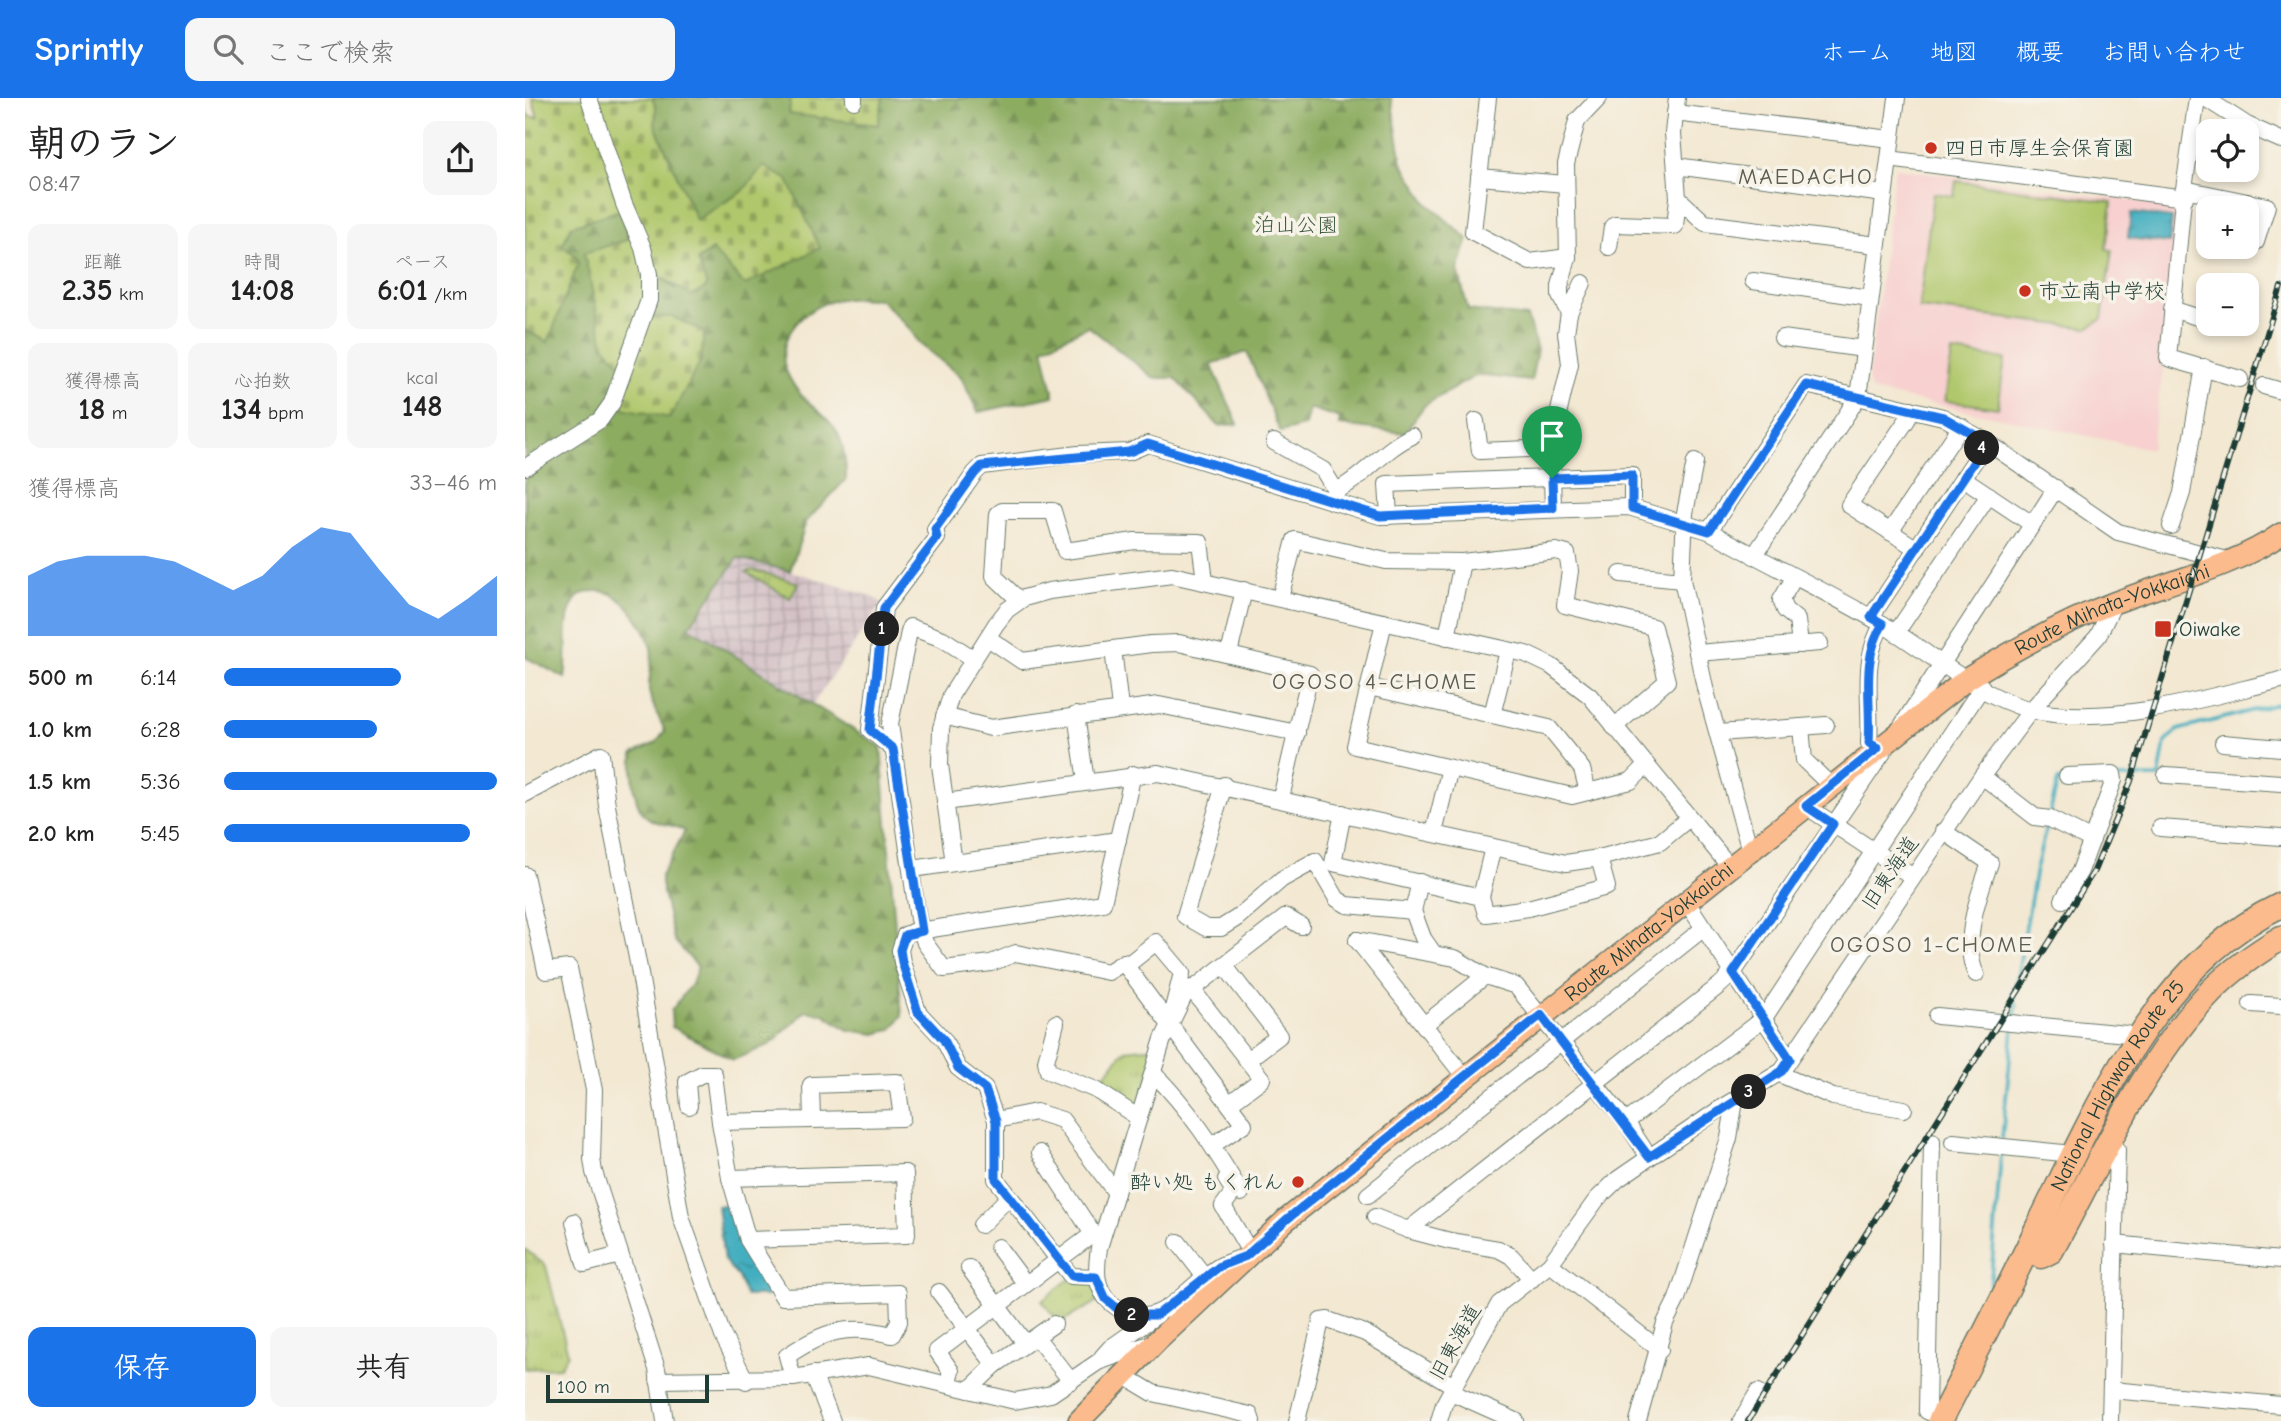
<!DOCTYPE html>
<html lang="ja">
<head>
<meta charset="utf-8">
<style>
	body { margin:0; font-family:"Comic Neue","Klee One",sans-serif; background:#f6f6f6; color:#222; height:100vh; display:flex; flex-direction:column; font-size:26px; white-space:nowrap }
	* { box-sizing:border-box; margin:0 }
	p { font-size:23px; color:#767676 }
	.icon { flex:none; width:38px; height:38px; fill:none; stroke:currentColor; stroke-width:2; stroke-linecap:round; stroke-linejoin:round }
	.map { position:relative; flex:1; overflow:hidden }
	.side { display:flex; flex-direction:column; background:#fff; width:525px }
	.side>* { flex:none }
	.tools { position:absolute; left:1671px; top:21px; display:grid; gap:14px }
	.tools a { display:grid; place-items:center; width:63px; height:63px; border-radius:14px; background:#fff; box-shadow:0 4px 10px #0003; font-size:35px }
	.scale { position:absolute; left:21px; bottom:18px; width:163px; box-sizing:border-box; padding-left:7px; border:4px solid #1f3d34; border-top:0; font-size:19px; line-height:24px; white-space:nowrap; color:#1f3d34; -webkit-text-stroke:5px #f7f3e8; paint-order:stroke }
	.pin { position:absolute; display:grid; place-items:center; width:60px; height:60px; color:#fff; margin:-72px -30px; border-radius:50% 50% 50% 0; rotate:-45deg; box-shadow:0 0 7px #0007 }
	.pin .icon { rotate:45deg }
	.km { position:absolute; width:35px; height:35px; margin:-18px; border-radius:50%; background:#222; color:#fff; font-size:19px; line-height:35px; text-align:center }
	.round { display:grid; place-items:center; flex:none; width:74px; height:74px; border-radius:14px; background:#f6f6f6 }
	.headline { display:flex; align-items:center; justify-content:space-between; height:119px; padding:0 28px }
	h1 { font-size:38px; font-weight:700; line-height:52px }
	.metrics { display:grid; grid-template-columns:repeat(3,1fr); gap:10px; height:119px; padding:7px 28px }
	.metrics div { display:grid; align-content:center; border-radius:14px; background:#f6f6f6; text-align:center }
	.metrics b { font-size:30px; font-weight:700 }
	.metrics small { font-size:19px; font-weight:400 }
	.metrics p { font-size:19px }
	.chart { height:196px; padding:14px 28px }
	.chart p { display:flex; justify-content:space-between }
	.chart svg { width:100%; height:126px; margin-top:7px; fill:#1a73e8; opacity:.7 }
	.button { display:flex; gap:14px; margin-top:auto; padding:14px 28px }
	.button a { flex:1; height:80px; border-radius:14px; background:#1a73e8; color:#fff; font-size:28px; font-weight:700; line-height:80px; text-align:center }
	.button a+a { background:#f6f6f6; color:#222 }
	ul { padding:0 28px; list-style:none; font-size:23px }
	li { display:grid; grid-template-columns:112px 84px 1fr; align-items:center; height:52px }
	li i { height:18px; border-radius:9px; background:#1a73e8 }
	header { display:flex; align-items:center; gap:42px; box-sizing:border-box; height:98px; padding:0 35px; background:#1a73e8; color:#fff }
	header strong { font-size:33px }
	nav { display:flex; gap:38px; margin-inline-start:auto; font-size:24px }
	.search { width:490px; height:63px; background:#f6f6f6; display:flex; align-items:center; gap:18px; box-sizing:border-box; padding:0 24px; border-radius:14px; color:#767676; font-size:26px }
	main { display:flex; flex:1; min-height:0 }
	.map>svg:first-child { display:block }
	.built { fill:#f7d0cf }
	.industrial { fill:url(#industrial-grid) }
	.grass { fill:url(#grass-tufts); stroke:#688250; stroke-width:2 }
	.forest { fill:url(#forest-firs); stroke:#56744a; stroke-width:2 }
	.cemetery { fill:url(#cemetery-stones); stroke:#688250; stroke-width:2 }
	.pitch { fill:#b0c76c; stroke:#688250; stroke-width:2 }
	.water { fill:url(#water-ripples); stroke:#30767a; stroke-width:2 }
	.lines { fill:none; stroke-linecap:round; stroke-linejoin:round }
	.stream { stroke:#42aec0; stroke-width:3.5 }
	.minor-casing { stroke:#69796b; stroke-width:18 }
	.major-casing { stroke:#69796b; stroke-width:24 }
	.highway-casing { stroke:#69796b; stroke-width:27 }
	.minor { stroke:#fff; stroke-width:16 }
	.major { stroke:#fbbb8c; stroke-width:21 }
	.highway { stroke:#fbbb8c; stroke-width:24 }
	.rail-casing { stroke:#1f3d34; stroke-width:6 }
	.rail { stroke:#f7f3e8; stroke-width:3.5; stroke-dasharray:10; stroke-linecap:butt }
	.route-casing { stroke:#fff; stroke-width:14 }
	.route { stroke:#1a73e8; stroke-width:9 }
	.poi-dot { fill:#c8321e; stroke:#f7f3e8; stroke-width:2.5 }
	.labels { text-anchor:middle; stroke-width:7; stroke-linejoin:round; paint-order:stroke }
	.poi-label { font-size:21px; fill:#1f3d34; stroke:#f7f3e8; text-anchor:start }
	.park-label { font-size:21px; fill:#3c593f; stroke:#f7f3e8 }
	.street-label { font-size:21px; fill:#1f3d34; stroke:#f7f3e8 }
	.neighbourhood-label { font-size:23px; letter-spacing:2px; fill:#5c5d52; stroke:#f7f3e8 }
</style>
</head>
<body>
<header>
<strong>Sprintly</strong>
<div class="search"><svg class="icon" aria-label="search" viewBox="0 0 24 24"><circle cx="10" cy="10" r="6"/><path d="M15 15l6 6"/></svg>ここで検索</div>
<nav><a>ホーム</a><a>地図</a><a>概要</a><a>お問い合わせ</a></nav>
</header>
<main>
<section class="side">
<div class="headline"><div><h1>朝のラン</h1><p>08:47</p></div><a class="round"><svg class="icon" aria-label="share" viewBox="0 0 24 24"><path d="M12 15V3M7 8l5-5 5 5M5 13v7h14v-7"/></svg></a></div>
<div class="metrics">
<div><p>距離</p><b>2.35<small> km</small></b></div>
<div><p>時間</p><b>14:08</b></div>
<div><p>ペース</p><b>6:01<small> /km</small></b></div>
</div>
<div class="metrics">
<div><p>獲得標高</p><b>18<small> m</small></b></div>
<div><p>心拍数</p><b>134<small> bpm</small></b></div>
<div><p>kcal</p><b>148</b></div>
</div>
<div class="chart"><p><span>獲得標高</span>33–46 m</p>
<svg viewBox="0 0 160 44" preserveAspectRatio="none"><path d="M0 44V23L10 18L20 16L30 16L40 16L50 18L60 23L70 28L80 23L90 13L100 6L110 8L120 21L130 33L140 38L150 31L160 23V44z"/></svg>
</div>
<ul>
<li><b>500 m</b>6:14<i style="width:65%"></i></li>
<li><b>1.0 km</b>6:28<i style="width:56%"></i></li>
<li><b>1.5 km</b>5:36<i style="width:100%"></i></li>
<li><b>2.0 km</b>5:45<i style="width:90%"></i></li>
</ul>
<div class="button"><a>保存</a><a>共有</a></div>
</section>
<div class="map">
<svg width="1756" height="1323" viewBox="0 0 1756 1323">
	<defs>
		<pattern id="industrial-grid" width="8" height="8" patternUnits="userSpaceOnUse" patternTransform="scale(1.75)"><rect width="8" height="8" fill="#d2bec5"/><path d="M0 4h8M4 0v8" fill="none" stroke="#aa9ca1"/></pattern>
		<pattern id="grass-tufts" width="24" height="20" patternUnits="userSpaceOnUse" patternTransform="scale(1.75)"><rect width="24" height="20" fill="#b0c76c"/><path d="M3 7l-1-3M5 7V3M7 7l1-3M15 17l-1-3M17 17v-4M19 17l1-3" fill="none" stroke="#8fa35a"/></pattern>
		<pattern id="forest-firs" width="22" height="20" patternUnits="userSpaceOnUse" patternTransform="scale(1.75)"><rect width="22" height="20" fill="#8cac60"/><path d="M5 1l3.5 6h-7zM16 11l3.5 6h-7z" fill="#728d50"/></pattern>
		<pattern id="cemetery-stones" width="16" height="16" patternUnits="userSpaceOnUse" patternTransform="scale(1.75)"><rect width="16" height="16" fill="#b0c76c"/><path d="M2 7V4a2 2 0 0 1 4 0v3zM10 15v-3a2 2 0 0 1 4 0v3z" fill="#8fa35a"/></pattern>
		<pattern id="water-ripples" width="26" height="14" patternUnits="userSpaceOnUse" patternTransform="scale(1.75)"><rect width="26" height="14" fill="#42aec0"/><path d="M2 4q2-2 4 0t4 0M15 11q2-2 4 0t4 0" fill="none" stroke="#378f9d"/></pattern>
	</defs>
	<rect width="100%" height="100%" fill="#f7f3e8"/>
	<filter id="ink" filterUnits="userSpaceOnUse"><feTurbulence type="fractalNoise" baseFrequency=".0143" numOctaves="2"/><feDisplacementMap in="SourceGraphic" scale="14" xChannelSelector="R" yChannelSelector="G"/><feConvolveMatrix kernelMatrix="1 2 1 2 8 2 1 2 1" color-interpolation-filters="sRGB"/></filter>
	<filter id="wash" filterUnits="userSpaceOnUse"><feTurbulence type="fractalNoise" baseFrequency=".00686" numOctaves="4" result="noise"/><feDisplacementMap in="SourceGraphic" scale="28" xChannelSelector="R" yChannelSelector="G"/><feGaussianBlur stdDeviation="1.57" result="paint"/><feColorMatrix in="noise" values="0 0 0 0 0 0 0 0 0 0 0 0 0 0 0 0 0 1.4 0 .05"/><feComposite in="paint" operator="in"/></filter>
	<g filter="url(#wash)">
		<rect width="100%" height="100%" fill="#f3e8d2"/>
		<path class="built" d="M1370,70L1654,109L1637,278L1626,351L1346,293L1343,281Z"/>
		<path class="industrial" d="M213,460L283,478L346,498L357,505L288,606L164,529Z"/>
		<g class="grass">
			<path d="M228,472L273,485L265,500L221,474Z"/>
			<path d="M619,950L633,951L611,1015L571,988L600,952Z"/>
			<path d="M0,1151L21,1168L43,1256L35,1269L0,1271Z"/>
			<path d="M543,1182L569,1185L576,1202L534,1225L517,1203Z"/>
		</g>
		<path class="forest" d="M127,0H266L264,16L353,27L358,0H866L877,65L902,105L943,141L933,172L943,212L1002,219L1012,252L1006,283L952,277L900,307L879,335L814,327L815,320L784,310L780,328L755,334L722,254L686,266L713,326L694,328L650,280H629L563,228L518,250L529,298L453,314L436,279L394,245L385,231L355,201C341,201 325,199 311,202C278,208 246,244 263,277C286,324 321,309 321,381L281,424L265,473L213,460L164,529L356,649L377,918L367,931L351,936L323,932L299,916L281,913L244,947L208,962L147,929L146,913L167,885L173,869L149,842L136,786V778L160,733C149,726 133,727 123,720C106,707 108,675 108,656L131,645L140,633C135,621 126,606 124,593C123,580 129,564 126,550C120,526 97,491 70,493C60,494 53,496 48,506C37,526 44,558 40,580L0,559V232L22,243L51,158L37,148L46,128L95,112L125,219L124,181L133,177L150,190L173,162L188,152L218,93L171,122L130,27L131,10Z"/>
		<g class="cemetery">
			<path d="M7,0H127L131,10L130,27L171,122L218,93L238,68L263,82L295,150L220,187L187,152L173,162L182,189L167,198L133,177L124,181L125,219H148L179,234L176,262L145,320L98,310L104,274L79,248L59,155L105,141L95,112L46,128L37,148L51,158L53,166L23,244L0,232V9L3,18L13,20Z"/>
			<path d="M266,0H358L353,27L264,16Z"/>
		</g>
		<g class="pitch">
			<path d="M1431,83L1587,104L1581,151L1587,152L1577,221L1563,230L1394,210L1408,95L1429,98Z"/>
			<path d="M1427,254L1480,261L1473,310L1420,303Z"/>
		</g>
		<g class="water">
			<path d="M1606,115L1647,120L1644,145L1603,140Z"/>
			<path d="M207,1105L248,1194L242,1198H221L213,1179L199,1162L192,1108Z"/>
		</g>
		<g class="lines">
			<g class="stream">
				<path d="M1594,680L1634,679L1640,645L1653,632L1756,605"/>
				<path d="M1524,718L1533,683L1538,682"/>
				<path d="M1489,921L1492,907L1487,896L1492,881L1510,776L1522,725"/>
				<path d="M1477,1040L1488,931"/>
				<path d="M1465,1192L1476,1057"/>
			</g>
		</g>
	</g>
	<g filter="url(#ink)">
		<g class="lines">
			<defs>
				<g id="minor">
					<path d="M963,0L948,134L1005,164L1043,159"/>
					<path d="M1152,0L1148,35L1153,100L1180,125L1352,147"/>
					<path d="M1672,0L1659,91L1643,260L1715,281"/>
					<path d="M1680,0L1722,27L1756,42"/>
					<path d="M329,3V0"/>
					<path d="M1150,15L1366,41"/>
					<path d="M1364,61L1660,100"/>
					<path d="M1151,68L1359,96"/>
					<path d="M954,79L1041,86"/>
					<path d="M1659,91L1742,108L1731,144"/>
					<path d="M1084,149L1087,129L1090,126L1150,128L1153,100"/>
					<path d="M1228,183L1345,200"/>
					<path d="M1647,211L1678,221L1684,202"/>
					<path d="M1044,215L1058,185"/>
					<path d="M1257,240L1339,251"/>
					<path d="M1739,288L1756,293"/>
					<path d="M1386,311L1382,322L1324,407L1392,451"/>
					<path d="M951,323L955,353L1026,350"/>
					<path d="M749,344L798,372L811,393"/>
					<path d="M1170,364L1160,415L1157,482L1180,590L1225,753"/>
					<path d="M1,369L75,322L87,305L124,202V176L118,150L99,106L64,0"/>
					<path d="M1438,380L1507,426"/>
					<path d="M809,404L811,393C840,379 858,351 887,338"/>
					<path d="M1028,410L1026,347L1045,266L1041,235L1044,215L1035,198V188L1043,159L1041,66L1052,23L1074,0"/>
					<path d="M864,418L862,386L1107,377V409"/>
					<path d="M1646,428L1657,395L1679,269"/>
					<path d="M1184,433L1281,287L1418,319L1462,344L1593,434L1702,462"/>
					<path d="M1365,434L1436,328"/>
					<path d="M1229,458L1333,299L1372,0"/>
					<path d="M1096,476L1157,482"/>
					<path d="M1269,480L1256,502L1260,512L1272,522L1275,547"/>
					<path d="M755,500L770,442L861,463L937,464L1031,453L1042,456L1045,473L1040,507L1128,529L1142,583L1089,629"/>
					<path d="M494,502L469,478L473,416L477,413H528L540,453L610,443L675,444L680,483"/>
					<path d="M1346,519L1462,344"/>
					<path d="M859,524L830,648L1047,698L1106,683L1122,667"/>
					<path d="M1371,535L1464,397"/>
					<path d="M922,539L937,464"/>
					<path d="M463,540L497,563L626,546L654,545L785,576L756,700"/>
					<path d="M588,551L595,610"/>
					<path d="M1172,555L1295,545"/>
					<path d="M704,556L719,492"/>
					<path d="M449,561L418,541L385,529L365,626L393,821L400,845L419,871L466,865L491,855L583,874L599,864L601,868L631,844L657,875L644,926"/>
					<path d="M844,589L1024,630L1057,671L1063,694"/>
					<path d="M551,617L561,683"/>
					<path d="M967,617L983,553"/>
					<path d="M419,618L466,630L634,607L772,635"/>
					<path d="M1276,629L1301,627"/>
					<path d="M1376,629L1531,390"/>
					<path d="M1193,635L1276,629L1279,662L1305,687"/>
					<path d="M1698,645L1756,650"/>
					<path d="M1353,650L1344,645C1347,603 1335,562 1358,526"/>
					<path d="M368,651L345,632L359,510L412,440L410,431L450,375L457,368L553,356L604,354L623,346L855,418L1104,409L1184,433C1241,465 1301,493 1357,526C1410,557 1466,611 1529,616C1608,623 1679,600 1756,582"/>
					<path d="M1641,677L1756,685"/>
					<path d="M1457,678L1510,719L1525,721L1567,742"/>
					<path d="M699,687L660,818L681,830H696L712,820L757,781L790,763L812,801L822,807L888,813L895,784"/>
					<path d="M0,696L76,656L82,708L114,870L156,1119L198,1238L221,1283"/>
					<path d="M420,704L633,675L1041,765L1074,760L1135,744L1164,720"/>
					<path d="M1281,708L1388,779"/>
					<path d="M818,715L808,765L956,799"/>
					<path d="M1635,730L1756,739"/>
					<path d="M1418,733L1465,765C1454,795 1436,846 1451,876"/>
					<path d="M909,735L925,670"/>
					<path d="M968,749L956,799L961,816L1003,810L1082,789L1074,760"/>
					<path d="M429,765L415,667L416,630L426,597L471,526L482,512L499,500L524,493L647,477L1001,556L1026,568L1065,598L1205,769"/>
					<path d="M387,771L593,742"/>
					<path d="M0,777L21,873L44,870L69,992L67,1061L69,1074L132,1271L140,1323"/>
					<path d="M1538,802L1555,773L1589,682L1588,676L1542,678"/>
					<path d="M1161,803L1265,961"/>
					<path d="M888,813L898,840L907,853"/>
					<path d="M832,842L930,860L960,878L991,888L1101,1024L1124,1059"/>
					<path d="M832,842L939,978"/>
					<path d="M699,867L754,938L722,962"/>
					<path d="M601,868L719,1026L688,1047"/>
					<path d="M666,890L737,981L705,1005"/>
					<path d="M1726,906L1756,908"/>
					<path d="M1412,918L1602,936"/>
					<path d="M531,925L521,963L523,973L571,992L614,1020"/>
					<path d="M899,927L960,878"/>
					<path d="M1257,973L1259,978L1308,999L1379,1011"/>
					<path d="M628,975C664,1010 690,1051 716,1095"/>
					<path d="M164,1008L162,984L177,976H189L195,1024"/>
					<path d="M471,1022L511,1014L537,1022L591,1095"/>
					<path d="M1101,1024L1239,920L1457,589"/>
					<path d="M1407,1043L1402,1313L1417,1320"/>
					<path d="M1428,1044L1538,1055"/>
					<path d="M1585,1045L1592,1052L1585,1323"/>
					<path d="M205,1080L380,1075L382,1137L223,1142"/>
					<path d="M701,1081L709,1093L698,1108L725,1154"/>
					<path d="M843,1097L1179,830"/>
					<path d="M850,1119L883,1132L1195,887L1208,875L1359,653"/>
					<path d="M49,1124L60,1166L95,1157"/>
					<path d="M456,1127L484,1099"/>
					<path d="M883,1132L925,1143L973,1151L986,1158L1007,1181"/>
					<path d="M653,1144L680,1179"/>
					<path d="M1589,1146L1756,1162"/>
					<path d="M473,1149L500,1185"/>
					<path d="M715,1160C709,1163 701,1164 695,1168C660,1187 632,1244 586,1205C569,1190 571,1171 574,1150L638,941L659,898L761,819L776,828"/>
					<path d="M1025,1166L1135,1252"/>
					<path d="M444,1170L500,1245"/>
					<path d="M571,1179L546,1178L471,1081V1022L460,991L433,970L419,942L393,914L377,864L375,852L380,837L387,834L578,805L608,676"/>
					<path d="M414,1194L470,1267"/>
					<path d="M511,1239L546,1283"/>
					<path d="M577,1259L585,1250L632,1217"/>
					<path d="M288,1276L307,1323"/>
					<path d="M598,1277L628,1295L725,1317L727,1323"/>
					<path d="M268,1280L262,1258C299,1233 323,1225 367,1237L374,1224L373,1195L258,1199L223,1142L205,1080L195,1024L377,1020L372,984L286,987L287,1022"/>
					<path d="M133,1282L268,1280L344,1268L490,1303L526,1296L573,1264L630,1244"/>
					<path d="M422,1286L426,1273L412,1253L568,1136L515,1055"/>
					<path d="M444,1292L470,1267L529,1226"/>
					<path d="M1586,1292L1756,1307"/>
					<path d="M926,1294L991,1323"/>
					<path d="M772,1323L796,1223L803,1222L840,1235L929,1288"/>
					<path d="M914,1323L919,1306L974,1206L1025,1166L1072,1101L1093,1081L1199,1008L1257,973L1457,678L1506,612L1573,538L1589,505"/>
					<path d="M1113,1323L1140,1225L1152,1201L1204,1040L1210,1002"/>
					<path d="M1216,1323L1233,1294"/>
				</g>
				<g id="major">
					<path id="s1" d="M554,1323L632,1243L761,1122L1442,581C1490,551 1538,524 1591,504C1641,485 1713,467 1756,436"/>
				</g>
				<g id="highway">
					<path d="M1516,1158L1526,1153C1572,1069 1621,959 1687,892C1708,871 1731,855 1756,840"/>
					<path id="s2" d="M1415,1323C1447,1260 1480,1197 1511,1133C1570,1015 1629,867 1756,807"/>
				</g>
			</defs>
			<use href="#minor" class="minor-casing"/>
			<use href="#major" class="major-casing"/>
			<use href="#highway" class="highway-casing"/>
			<use href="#minor" class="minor"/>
			<use href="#major" class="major"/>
			<use href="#highway" class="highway"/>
			<defs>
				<path id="rail" d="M1223,1323L1569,773L1606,683L1756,189"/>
			</defs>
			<use href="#rail" class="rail-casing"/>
			<use href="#rail" class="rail"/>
		</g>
	</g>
	<g class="lines" filter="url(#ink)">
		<defs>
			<path id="route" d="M1281,287L1418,319L1462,344L1346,519L1358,526C1335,562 1347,603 1344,645L1353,650L1281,708L1308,726L1208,875L1265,961L1257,973L1124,1059L1016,917L761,1122L721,1158L695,1168L632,1217H607L594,1212L581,1201L571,1179L547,1178L471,1081V1023L460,991L433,970L419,942L393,914L377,864L375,852L380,837L397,833L368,651L345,632L359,510L412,440L410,431L450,375L457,368L604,354L623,346L855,418L1028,410L1027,380L1107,377V410L1184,433Z"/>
		</defs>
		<use href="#route" class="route-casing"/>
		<use href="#route" class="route"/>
	</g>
	<g class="poi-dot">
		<circle cx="1406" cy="50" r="7"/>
		<circle cx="1500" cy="193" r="7"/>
		<rect x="1629" y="522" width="18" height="18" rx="3.5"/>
		<circle cx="773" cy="1084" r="7"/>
	</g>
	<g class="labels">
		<g class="poi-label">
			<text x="1420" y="57">四日市厚生会保育園</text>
			<text x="1514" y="200">市立南中学校</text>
			<text x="1654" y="538">Oiwake</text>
			<text x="759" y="1091" text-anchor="end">酔い処 もくれん</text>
		</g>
		<g class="park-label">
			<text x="771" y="134">泊山公園</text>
		</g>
		<g class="street-label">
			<text dy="7" stroke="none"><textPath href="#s1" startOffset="1320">Route Mihata-Yokkaichi</textPath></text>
			<text transform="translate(1365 775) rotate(-56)" y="7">旧東海道</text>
			<text dy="7" stroke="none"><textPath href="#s1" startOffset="752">Route Mihata-Yokkaichi</textPath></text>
			<text dy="7" stroke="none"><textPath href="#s2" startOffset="380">National Highway Route 25</textPath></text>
			<text transform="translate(930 1244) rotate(-61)" y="7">旧東海道</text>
		</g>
		<g class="neighbourhood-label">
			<text x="1281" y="86">MAEDACHO</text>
			<text x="850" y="591">OGOSO 4-CHOME</text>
			<text x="1407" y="854">OGOSO 1-CHOME</text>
		</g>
	</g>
</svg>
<div class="tools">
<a><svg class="icon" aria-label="locate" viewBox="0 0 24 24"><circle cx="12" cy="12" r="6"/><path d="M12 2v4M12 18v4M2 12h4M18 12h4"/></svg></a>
<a>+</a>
<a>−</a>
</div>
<div class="scale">100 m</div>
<div class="pin" style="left:1027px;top:380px;background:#1e9e55"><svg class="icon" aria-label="arrive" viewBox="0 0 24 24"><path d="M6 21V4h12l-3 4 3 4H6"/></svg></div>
<b class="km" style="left:357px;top:531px">1</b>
<b class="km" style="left:607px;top:1217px">2</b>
<b class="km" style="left:1224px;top:994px">3</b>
<b class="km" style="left:1457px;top:350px">4</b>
</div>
</main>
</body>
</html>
